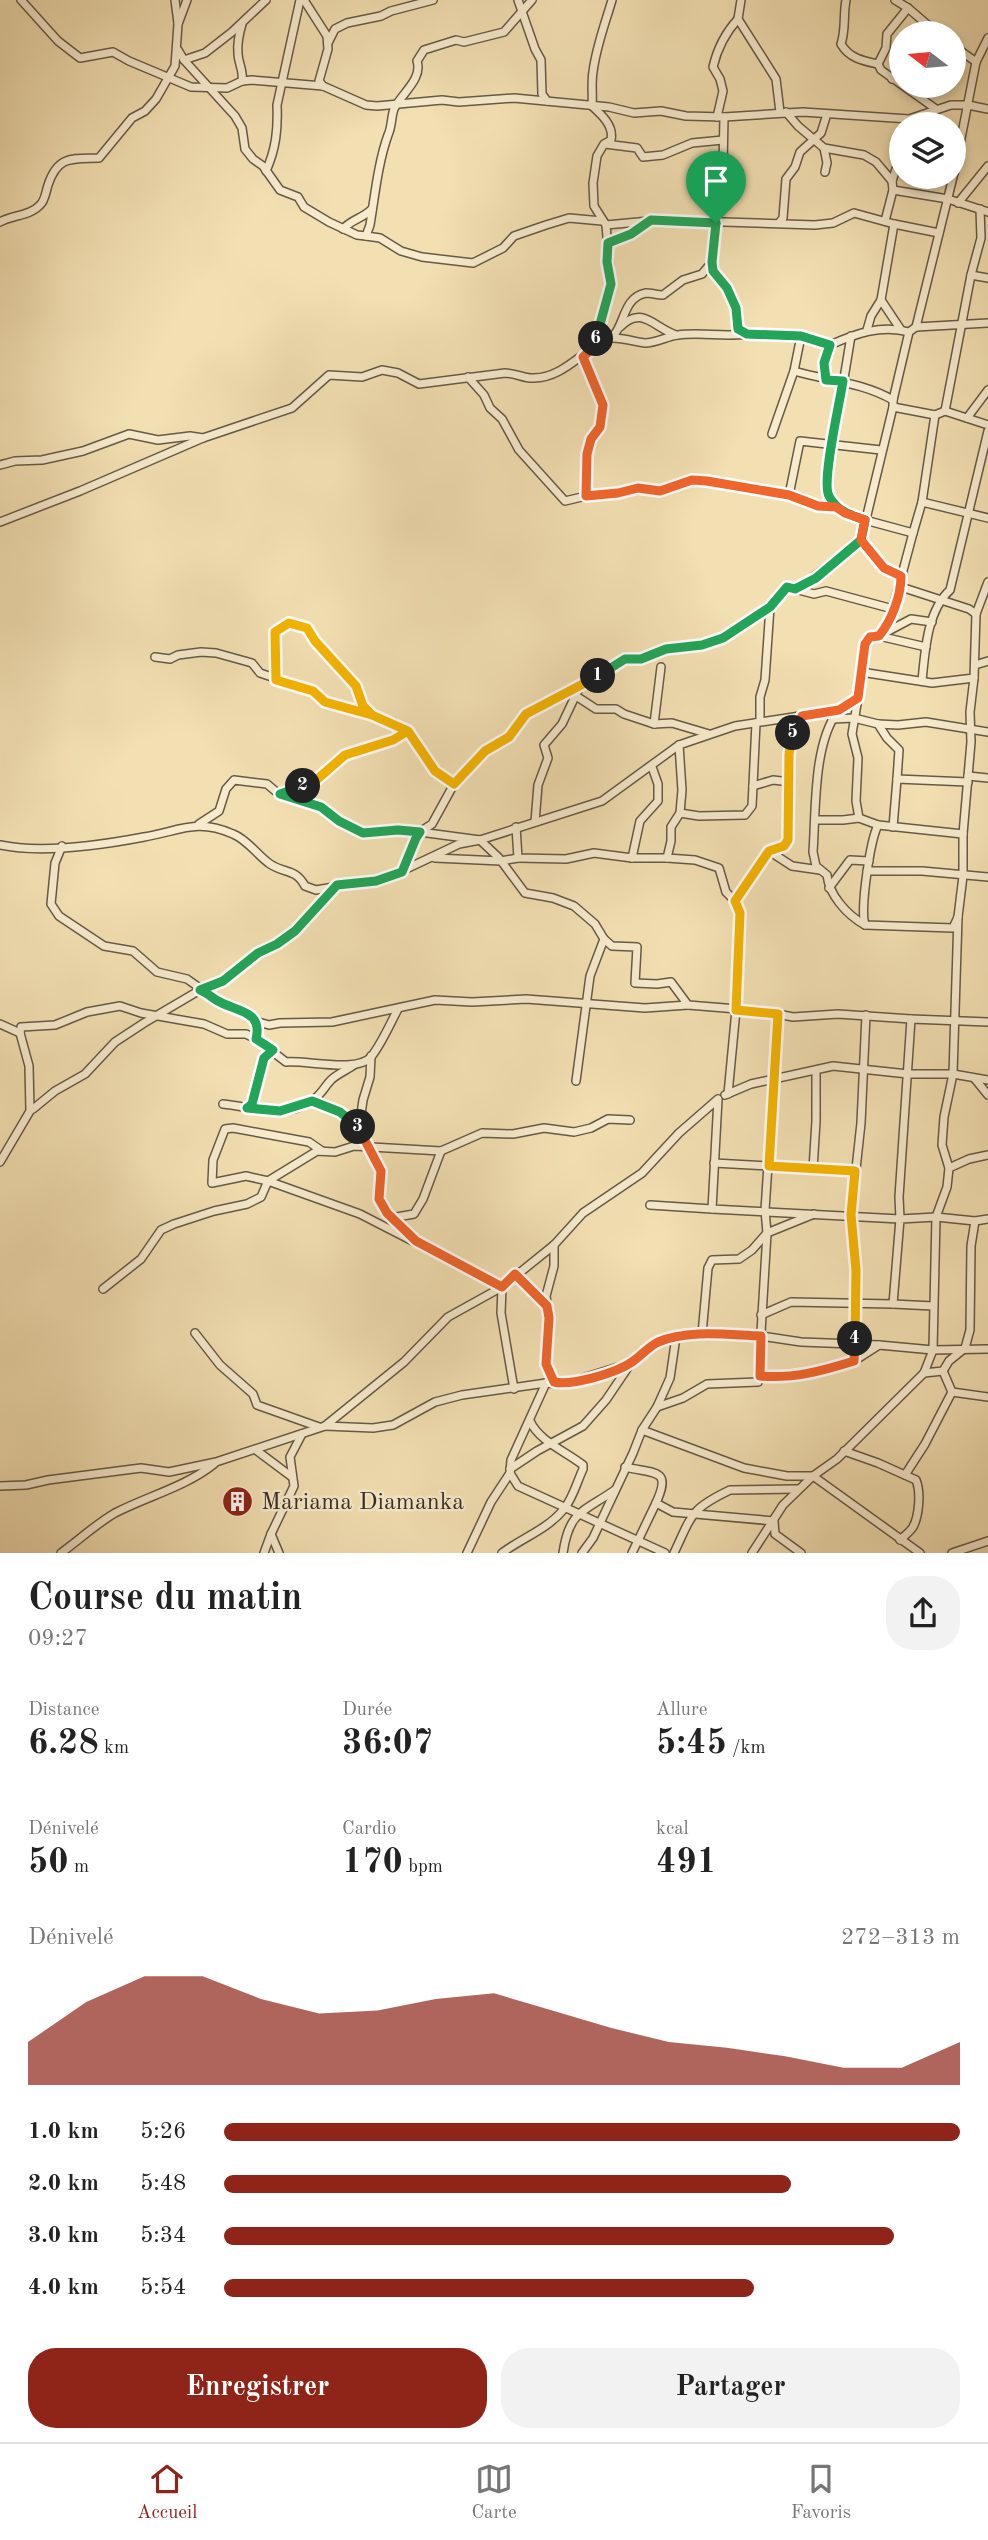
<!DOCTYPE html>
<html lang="fr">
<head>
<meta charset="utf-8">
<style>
	body { margin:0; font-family:"Old Standard TT",serif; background:#f2f2f2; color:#222; height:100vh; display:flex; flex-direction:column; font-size:26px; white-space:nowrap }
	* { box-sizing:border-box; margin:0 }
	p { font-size:23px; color:#767676 }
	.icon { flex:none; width:38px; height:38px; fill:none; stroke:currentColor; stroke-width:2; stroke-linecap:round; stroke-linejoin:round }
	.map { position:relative; height:1553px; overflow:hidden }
	.panel { display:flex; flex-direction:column; background:#fff; flex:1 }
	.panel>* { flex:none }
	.needle { width:46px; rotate:286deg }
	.fabs { position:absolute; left:889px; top:21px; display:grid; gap:14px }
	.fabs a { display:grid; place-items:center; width:77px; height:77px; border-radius:50%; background:#fff; box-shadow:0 4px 10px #0003; font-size:35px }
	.pin { position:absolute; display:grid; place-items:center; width:60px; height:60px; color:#fff; margin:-72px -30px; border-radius:50% 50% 50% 0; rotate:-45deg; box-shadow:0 0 7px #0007 }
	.pin .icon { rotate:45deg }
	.km { position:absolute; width:35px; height:35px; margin:-18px; border-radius:50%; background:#222; color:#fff; font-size:19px; line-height:35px; text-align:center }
	.round { display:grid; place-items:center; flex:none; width:74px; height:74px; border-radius:28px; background:#f2f2f2 }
	.overview { display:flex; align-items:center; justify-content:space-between; height:119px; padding:0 28px }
	h1 { font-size:38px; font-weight:600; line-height:52px }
	.figures { display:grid; grid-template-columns:repeat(3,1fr); gap:10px; height:119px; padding:7px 28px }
	.figures div { display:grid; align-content:center }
	.figures b { font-size:35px; font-weight:600 }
	.figures small { font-size:19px; font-weight:400 }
	.figures p { font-size:19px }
	.chart { height:196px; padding:14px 28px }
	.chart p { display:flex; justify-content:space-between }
	.chart svg { width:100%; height:126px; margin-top:7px; fill:#8f2418; opacity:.7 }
	.action { display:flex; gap:14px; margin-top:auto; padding:14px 28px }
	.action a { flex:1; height:80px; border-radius:28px; background:#8f2418; color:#fff; font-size:28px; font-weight:600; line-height:80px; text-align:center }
	.action a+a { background:#f2f2f2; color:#222 }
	ul { padding:0 28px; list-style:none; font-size:23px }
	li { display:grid; grid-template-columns:112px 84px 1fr; align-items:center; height:52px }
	li i { height:18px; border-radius:9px; background:#8f2418 }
	.tabs { display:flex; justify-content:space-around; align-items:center; height:98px; border-top:2px solid #e0e0e0; background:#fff; font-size:19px; color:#767676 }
	.tabs a { display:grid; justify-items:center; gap:4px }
	.tabs .on { color:#8f2418 }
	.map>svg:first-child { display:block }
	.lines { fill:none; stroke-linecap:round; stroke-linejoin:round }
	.minor-casing { stroke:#665a46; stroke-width:10 }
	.minor { stroke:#f7eacd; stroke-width:7 }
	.split-1-casing { stroke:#fff; stroke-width:14 }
	.split-2-casing { stroke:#fff; stroke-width:14 }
	.split-3-casing { stroke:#fff; stroke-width:14 }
	.split-4-casing { stroke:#fff; stroke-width:14 }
	.split-5-casing { stroke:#fff; stroke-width:14 }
	.split-6-casing { stroke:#fff; stroke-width:14 }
	.split-7-casing { stroke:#fff; stroke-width:14 }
	.split-1 { stroke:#22a559; stroke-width:9 }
	.split-2 { stroke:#f5b400; stroke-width:9 }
	.split-3 { stroke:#22a559; stroke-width:9 }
	.split-4 { stroke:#f0652b; stroke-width:9 }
	.split-5 { stroke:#f5b400; stroke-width:9 }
	.split-6 { stroke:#f0652b; stroke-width:9 }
	.split-7 { stroke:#22a559; stroke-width:9 }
	.labels { text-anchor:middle; stroke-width:5; stroke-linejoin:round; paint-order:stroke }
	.poi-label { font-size:24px; fill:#382e22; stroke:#f7eacd; text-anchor:start }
</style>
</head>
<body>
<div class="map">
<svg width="988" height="1553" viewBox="0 0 988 1553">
	<rect width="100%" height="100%" fill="#f2dfb2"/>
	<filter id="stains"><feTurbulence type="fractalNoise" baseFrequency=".00286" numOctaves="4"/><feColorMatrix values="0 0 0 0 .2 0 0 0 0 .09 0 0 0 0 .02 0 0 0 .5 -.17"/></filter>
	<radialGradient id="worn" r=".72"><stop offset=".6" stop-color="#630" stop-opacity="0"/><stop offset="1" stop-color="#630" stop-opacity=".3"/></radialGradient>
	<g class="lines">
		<defs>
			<g id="minor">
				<path d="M21,0L58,41L80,58L113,52L129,61L191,87L227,88L242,81L252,80L323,86L366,105L377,106L442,100L459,102L514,98L609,107L634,113L661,111L686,116L724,117L803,112L909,119L951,105H968L988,109"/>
				<path d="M175,0L178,23"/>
				<path d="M304,0L327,36L328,49L319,81L323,86"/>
				<path d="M518,0L535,49L541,60L542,94L547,101"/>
				<path d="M532,0L504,32L464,42L456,40L424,50L417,61C423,79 401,94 394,109C391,117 392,127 388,135C378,163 375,195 370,225L366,236L380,238L401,251L422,257L473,263L503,248L514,236L546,225L569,218L602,221"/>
				<path d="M741,0L738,19L776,79L780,112"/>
				<path d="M846,0C843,16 846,29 841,44C849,58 863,61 878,64"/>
				<path d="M895,0L908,8L937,33"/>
				<path d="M908,8L887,34L886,48L878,64L881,70L936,109"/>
				<path d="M242,24C239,34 237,43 238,53C238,63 244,71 242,81"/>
				<path d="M328,43L335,29L347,23L381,16L391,11L433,0"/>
				<path d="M954,46L976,62L954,174"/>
				<path d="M178,50L184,60L235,116L242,128L245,149L253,159L263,166L280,190L298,197L304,207L329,222L357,235L366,236"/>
				<path d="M184,60L205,53L232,32L266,0"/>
				<path d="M976,62L988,38"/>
				<path d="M892,79L901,67"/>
				<path d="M592,105C593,94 591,83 593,72C596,47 605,24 612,0"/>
				<path d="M592,106C602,115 614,126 611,140L604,144L597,156L593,183L594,206L606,225L611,284L595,346"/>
				<path d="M786,112L798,126L824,148L864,155L876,162L892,181"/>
				<path d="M717,117L723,91L720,79L713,67C717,50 726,32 738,19"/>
				<path d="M605,144L637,148L643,157L663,155L692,143L723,140"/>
				<path d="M824,148L827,163L825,172"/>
				<path d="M901,154L892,181L893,190L948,199L988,212"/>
				<path d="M266,171C276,149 278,129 277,105L300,0"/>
				<path d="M958,203L988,166"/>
				<path d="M885,221L893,190"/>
				<path d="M0,222C12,215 30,216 40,205C45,201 46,191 48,185C58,155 72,159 99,158L132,118L145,111L156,99L175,66L178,24L187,0"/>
				<path d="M779,223L783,218L786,179L795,167L800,152L821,133L827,114"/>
				<path d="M606,225L660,220L815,225L833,223L854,213L894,224L939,233"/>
				<path d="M343,229C352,219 362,219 372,209"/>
				<path d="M608,243L631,234L648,223"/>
				<path d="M712,262C713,273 719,278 725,286C735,300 736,313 738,329L747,334L801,336L830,345"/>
				<path d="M971,275L988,278"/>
				<path d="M881,300L901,330"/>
				<path d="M620,327C642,305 653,327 676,335"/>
				<path d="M916,327L953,177"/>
				<path d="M867,330L871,316L881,300L894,224"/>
				<path d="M612,338C627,338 633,342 645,343C656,343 668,336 678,335C701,332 723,337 746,334"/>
				<path d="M583,357C592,376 608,405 600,426C597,435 590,441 588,451C585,465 587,481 586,496L618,493L637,488L660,491L692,480L707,481L789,495"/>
				<path d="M794,371C828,381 862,382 893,400"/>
				<path d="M468,377L484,395L490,408L502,419L519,450L565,501L586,496"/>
				<path d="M826,380L824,363L830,345C855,334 881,324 909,332"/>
				<path d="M893,407V400L909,332L916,327L988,323"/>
				<path d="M945,411L971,275L981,238L980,209"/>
				<path d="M967,418L988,390"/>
				<path d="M772,434L794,371L801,336"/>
				<path d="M881,450L800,441L789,495L818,506L836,507L845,513L865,520L913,533L922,502L935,415"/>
				<path d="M0,465L15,461L42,460L83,451L129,434L158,440L190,436L203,438"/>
				<path d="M922,502L988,518"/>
				<path d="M836,507L827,493L829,469L851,336"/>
				<path d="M0,522L80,491L203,438L292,408L329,375L362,377L382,370L398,373L419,384L505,373C515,373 523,378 532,378C557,379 576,359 595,346C601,342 609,341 614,335C625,322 624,297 646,293C651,293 658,295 663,295L683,280L702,274L712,262L723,166L724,117"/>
				<path d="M913,533L889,623L879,636L926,647"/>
				<path d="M861,540L884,568L901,576"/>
				<path d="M901,587L969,609L976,614"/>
				<path d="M795,589L814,594L826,591L893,609"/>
				<path d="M155,657L170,659L178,655L201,652L216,653L252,663L260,673L313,691L325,702L393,722L408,731L435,771L454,784"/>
				<path d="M975,665L988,661"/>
				<path d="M861,672L868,638L879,636L911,619L932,622"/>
				<path d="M276,680L275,631L289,623L307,628C320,649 338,664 353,683C360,692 360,703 369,712"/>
				<path d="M922,681C925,651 927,611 950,590L988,431"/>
				<path d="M576,696L596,709H616L624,714L654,724L672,723L709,734"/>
				<path d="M858,698L852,734L858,758L856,801L859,818L878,825L963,834"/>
				<path d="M838,711C813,744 816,810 813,852L816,866L827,875C829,895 847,915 865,925L953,928L958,917L963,876V834L971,742L970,712L974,678"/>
				<path d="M832,719L854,718L878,724L887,738L899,750L897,779"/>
				<path d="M760,721V697L765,680L770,607"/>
				<path d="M654,724L661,667"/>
				<path d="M878,724L898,725L926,722L988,732"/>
				<path d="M679,745L682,790L680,813L671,827V841L667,858L695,860L719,868L726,892L735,901"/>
				<path d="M968,776L988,778"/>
				<path d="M753,786L773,780L790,782"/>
				<path d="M280,794L314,782L346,755L392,740L408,731"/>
				<path d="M680,813L699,816L745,815L752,806L756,723"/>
				<path d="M816,820H843L859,818"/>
				<path d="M535,822L538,785L548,758L544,745L562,724L580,686"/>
				<path d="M199,824L219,811L226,789L234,780L267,784L280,795L321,807L339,821L364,833L398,830L420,832L432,824L454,784L486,751L509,737L526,714L625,659C642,659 650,654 666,649C678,646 691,648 704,644C736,635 766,612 787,587L795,589C820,575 838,556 861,540L893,407L935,415L945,411L988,425"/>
				<path d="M516,827L518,858L566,859L594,853L632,858H667"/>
				<path d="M893,827L897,779L968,782"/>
				<path d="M0,845C42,854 102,845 144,837C180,831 196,818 233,834C248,840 257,855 270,864C285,874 295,868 305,886L316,890L387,878L459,844L480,840L602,801L679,745L735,726L839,710L858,698L861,672L932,683L974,678L976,614L988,582"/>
				<path d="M62,846L55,863L51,904L59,916L104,946L133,951L157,972L187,979L221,1003L245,1011L255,1021L258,1029L256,1039L286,1062C306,1060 357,1073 371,1057C382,1043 390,1024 398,1009"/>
				<path d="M769,851L792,866L820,870"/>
				<path d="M435,858L501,861L518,858"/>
				<path d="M632,858L640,821L658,801V784L652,767"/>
				<path d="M402,871L416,838L420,832L480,840L499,858L525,893L553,898L574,906L595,924L604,939L612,946L637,947L635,983L657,984L671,982L688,1005L762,1011L793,1017L838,1014L911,1019"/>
				<path d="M867,871H922L988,877"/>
				<path d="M829,888L850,860L869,861"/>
				<path d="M865,925C860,909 870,841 878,825"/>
				<path d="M255,1021L269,1025L280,1023L332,1022L435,1000L472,1002L526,999L645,1008L688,1005"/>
				<path d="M0,1024L20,1033"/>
				<path d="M371,1056L370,1077L363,1100L359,1128L381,1171L378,1199L387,1214L413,1238"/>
				<path d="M975,1079L988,1095"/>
				<path d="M576,1081L590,976L604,939"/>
				<path d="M728,1094L736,1010L740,913L735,901L769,851L784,846L788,840L789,754L793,734L802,716"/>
				<path d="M725,1095L751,1084L833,1066L908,1074H953L988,1080"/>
				<path d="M312,1101L340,1112L359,1128"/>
				<path d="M223,1104C253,1107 286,1120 313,1100C321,1095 325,1086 331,1080C337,1074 347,1070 354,1065"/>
				<path d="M247,1108L252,1104L264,1058L273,1050"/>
				<path d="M33,1109L55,1091L85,1074L115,1042L144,1023L200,990L223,981L258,953L277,944L295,931L337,886"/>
				<path d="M322,1151L309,1142L233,1128L225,1129L213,1160L212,1183L246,1176L268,1181L360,1214L502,1287L501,1313L514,1389"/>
				<path d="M0,1162L30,1111L29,1066L20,1033L21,1027L55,1025L87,1012L120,1006L141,1013L204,1024L227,1034H246L256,1039"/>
				<path d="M714,1163L855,1171"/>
				<path d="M949,1168L969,1159L988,1155"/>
				<path d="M813,1169L816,1121V1071"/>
				<path d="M650,1205L712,1209"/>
				<path d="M391,1218L414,1214L423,1199L441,1151"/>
				<path d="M515,1274L546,1306"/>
				<path d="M103,1289L141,1259L161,1230L174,1224L214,1211L247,1204L261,1197L268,1181L317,1151L335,1152L354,1146L441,1151L482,1133L513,1134L544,1128L574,1132L591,1128L608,1119L630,1120"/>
				<path d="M893,1304L933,1306"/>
				<path d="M761,1315L791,1302L893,1304L900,1219L936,1217L975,1221L988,1219"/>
				<path d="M195,1333L220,1365L253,1394L257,1405L319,1427"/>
				<path d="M702,1334L708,1268L712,1260L739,1259L752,1250L767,1233L814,1214"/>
				<path d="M854,1361L856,1270L851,1215L861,1123L866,1015"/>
				<path d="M924,1373L943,1371L949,1361L965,1348L970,1330L971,1246L975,1221"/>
				<path d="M760,1376L785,1378L799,1376L854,1361L879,1345L933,1350L988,1349"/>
				<path d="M546,1383L511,1460L510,1473L518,1486L665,1553"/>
				<path d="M553,1383L546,1364L549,1318L546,1296L554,1266V1245"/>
				<path d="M952,1392L988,1397"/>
				<path d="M657,1407L683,1398L707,1384L758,1382L767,1233L765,1210L778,1014"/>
				<path d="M325,1426L373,1428L393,1425L435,1402L462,1395L546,1383L564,1384L631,1363L658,1342L692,1335L761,1336L801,1342L879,1345"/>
				<path d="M642,1430L744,1468L787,1476H813L920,1553"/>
				<path d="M256,1450L292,1477"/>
				<path d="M844,1451L878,1463L916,1480C921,1492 919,1516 913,1527C910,1532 904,1536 900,1540"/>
				<path d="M625,1467C655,1474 672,1468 656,1503"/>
				<path d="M510,1469L537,1451L583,1426L606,1400L631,1363"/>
				<path d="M905,1475L925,1444L952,1392L943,1371"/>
				<path d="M0,1486L26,1485L48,1480L141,1468L169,1472L216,1462L325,1426L404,1362L448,1317L502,1287L554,1245L583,1213L642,1173L679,1133L718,1099L712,1209L900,1219L899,1197L911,1019L988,1022"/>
				<path d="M61,1553C79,1540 96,1524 115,1513C148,1496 185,1487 214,1464"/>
				<path d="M264,1553L271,1534"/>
				<path d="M279,1553L271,1534L294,1486L290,1457L302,1434"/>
				<path d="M467,1553L491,1502L510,1473"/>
				<path d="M502,1553C522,1538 548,1529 564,1509C573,1498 577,1482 583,1469V1465C565,1451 539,1441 530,1421"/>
				<path d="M563,1553C569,1511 583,1512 615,1490"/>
				<path d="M582,1553L593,1538L633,1453L642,1430L657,1407L670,1378L676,1337"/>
				<path d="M632,1553L656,1503L673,1512L774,1521L775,1534L801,1553"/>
				<path d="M674,1553C692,1515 690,1509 730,1490L798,1489"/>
				<path d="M752,1553L783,1505L813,1476L837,1459L924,1373L933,1350L936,1217L947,1187L949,1168L942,1145L944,1117L953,1074L958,917"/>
				<path d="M952,1553L988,1541"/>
			</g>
		</defs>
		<use href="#minor" class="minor-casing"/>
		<use href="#minor" class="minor"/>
	</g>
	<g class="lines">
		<defs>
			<path id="split-1" d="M598,676L625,659H641L666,649L702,645L723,638L770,607L787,587L795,589L816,578L861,540L865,520C850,515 837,511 829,496C821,482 840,402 843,381L826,380L824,363L830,345L801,336L747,334L738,329L736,308L727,288L713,271L712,262L716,223"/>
			<path id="split-2" d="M303,786L314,782L345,755L393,740L408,731L372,715L325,702L313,691L276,680L275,632L289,623L307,628L315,641L356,686L363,706L372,715L408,731L435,771L454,784L485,751L509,737L526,714L598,676"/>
			<path id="split-3" d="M303,786L280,794L321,807L339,821L363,833L398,830L420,832L416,838L402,872L376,881L337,885L295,931L277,944L258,953L223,981L200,990C208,993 213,999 220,1002C238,1012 263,1011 256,1039L273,1050L264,1058L252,1104L247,1108L280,1111L312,1101L340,1112L358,1127"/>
			<path id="split-4" d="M358,1127L381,1171L379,1199L387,1213L416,1241L502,1287L515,1274L547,1306L549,1318L546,1364L554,1382C572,1386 616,1373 632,1362C641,1356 648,1347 658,1342C689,1329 729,1335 761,1336L760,1376C793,1379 822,1371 854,1361L855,1339"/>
			<path id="split-5" d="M793,733L789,754L788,840L784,846L769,851L735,901L740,913L736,1010L778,1014L769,1166L855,1171L851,1215L856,1270L855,1339"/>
			<path id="split-6" d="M596,339L595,346L583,357L603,405L600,427L591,439L587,454L586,496L618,493L638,488L660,491L692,480L707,481L789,495L818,506L836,507L845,513L865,520L861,540L884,568L901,576C901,596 892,620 879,636L870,637L865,644L858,698L839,710L802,716L793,733"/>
			<path id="split-7" d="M596,339L611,284L607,262L608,243L631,234L651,220L716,223"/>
		</defs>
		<use href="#split-1" class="split-1-casing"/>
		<use href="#split-2" class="split-2-casing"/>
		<use href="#split-3" class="split-3-casing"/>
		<use href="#split-4" class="split-4-casing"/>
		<use href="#split-5" class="split-5-casing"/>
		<use href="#split-6" class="split-6-casing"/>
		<use href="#split-7" class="split-7-casing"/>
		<use href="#split-1" class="split-1"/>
		<use href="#split-2" class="split-2"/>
		<use href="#split-3" class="split-3"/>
		<use href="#split-4" class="split-4"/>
		<use href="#split-5" class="split-5"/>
		<use href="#split-6" class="split-6"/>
		<use href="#split-7" class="split-7"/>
	</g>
	<defs>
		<symbol id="building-disc" viewBox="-11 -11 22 22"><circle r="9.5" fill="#8f2418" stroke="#f7eacd"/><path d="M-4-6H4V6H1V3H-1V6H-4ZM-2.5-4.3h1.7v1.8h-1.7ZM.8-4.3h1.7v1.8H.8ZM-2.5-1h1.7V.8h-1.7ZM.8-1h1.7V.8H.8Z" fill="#fff"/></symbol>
	</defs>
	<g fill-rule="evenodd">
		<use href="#building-disc" x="220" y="1484" width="35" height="35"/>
	</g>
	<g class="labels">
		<g class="poi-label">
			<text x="261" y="1509">Mariama Diamanka</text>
		</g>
	</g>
	<rect width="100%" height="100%" filter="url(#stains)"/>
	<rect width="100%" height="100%" fill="url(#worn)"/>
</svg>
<div class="fabs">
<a><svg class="needle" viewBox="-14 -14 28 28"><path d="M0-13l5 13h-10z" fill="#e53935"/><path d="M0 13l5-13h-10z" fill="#767676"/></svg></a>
<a><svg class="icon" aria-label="layers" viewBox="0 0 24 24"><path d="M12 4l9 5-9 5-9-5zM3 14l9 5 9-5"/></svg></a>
</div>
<div class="pin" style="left:716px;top:223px;background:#1e9e55"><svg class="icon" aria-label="arrive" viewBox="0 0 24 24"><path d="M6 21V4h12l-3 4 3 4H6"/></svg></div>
<b class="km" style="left:598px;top:676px">1</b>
<b class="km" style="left:303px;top:786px">2</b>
<b class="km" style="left:358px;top:1127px">3</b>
<b class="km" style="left:855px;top:1339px">4</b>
<b class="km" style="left:793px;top:733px">5</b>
<b class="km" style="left:596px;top:339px">6</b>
</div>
<section class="panel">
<div class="overview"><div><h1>Course du matin</h1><p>09:27</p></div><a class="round"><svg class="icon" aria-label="share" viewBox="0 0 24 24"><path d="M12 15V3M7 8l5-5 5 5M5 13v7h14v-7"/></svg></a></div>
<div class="figures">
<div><p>Distance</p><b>6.28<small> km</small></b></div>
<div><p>Durée</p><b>36:07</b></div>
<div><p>Allure</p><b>5:45<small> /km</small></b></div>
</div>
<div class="figures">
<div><p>Dénivelé</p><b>50<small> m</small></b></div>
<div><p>Cardio</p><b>170<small> bpm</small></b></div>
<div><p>kcal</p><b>491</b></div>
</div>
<div class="chart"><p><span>Dénivelé</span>272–313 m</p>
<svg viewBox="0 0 160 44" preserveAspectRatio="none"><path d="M0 44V29L10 15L20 6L30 6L40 14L50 19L60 18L70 14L80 12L90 18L100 24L110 29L120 31L130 34L140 38L150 38L160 29V44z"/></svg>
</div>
<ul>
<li><b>1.0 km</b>5:26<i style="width:100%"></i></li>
<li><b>2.0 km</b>5:48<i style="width:77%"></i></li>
<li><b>3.0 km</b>5:34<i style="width:91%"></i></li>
<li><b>4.0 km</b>5:54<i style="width:72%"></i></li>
</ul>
<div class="action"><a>Enregistrer</a><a>Partager</a></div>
</section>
<nav class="tabs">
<a class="on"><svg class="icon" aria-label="home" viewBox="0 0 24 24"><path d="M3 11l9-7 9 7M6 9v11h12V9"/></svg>Accueil</a>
<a><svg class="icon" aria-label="map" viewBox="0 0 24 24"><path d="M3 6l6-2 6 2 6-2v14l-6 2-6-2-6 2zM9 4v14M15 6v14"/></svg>Carte</a>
<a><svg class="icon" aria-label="saved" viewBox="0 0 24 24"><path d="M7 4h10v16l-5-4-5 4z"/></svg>Favoris</a>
</nav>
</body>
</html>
